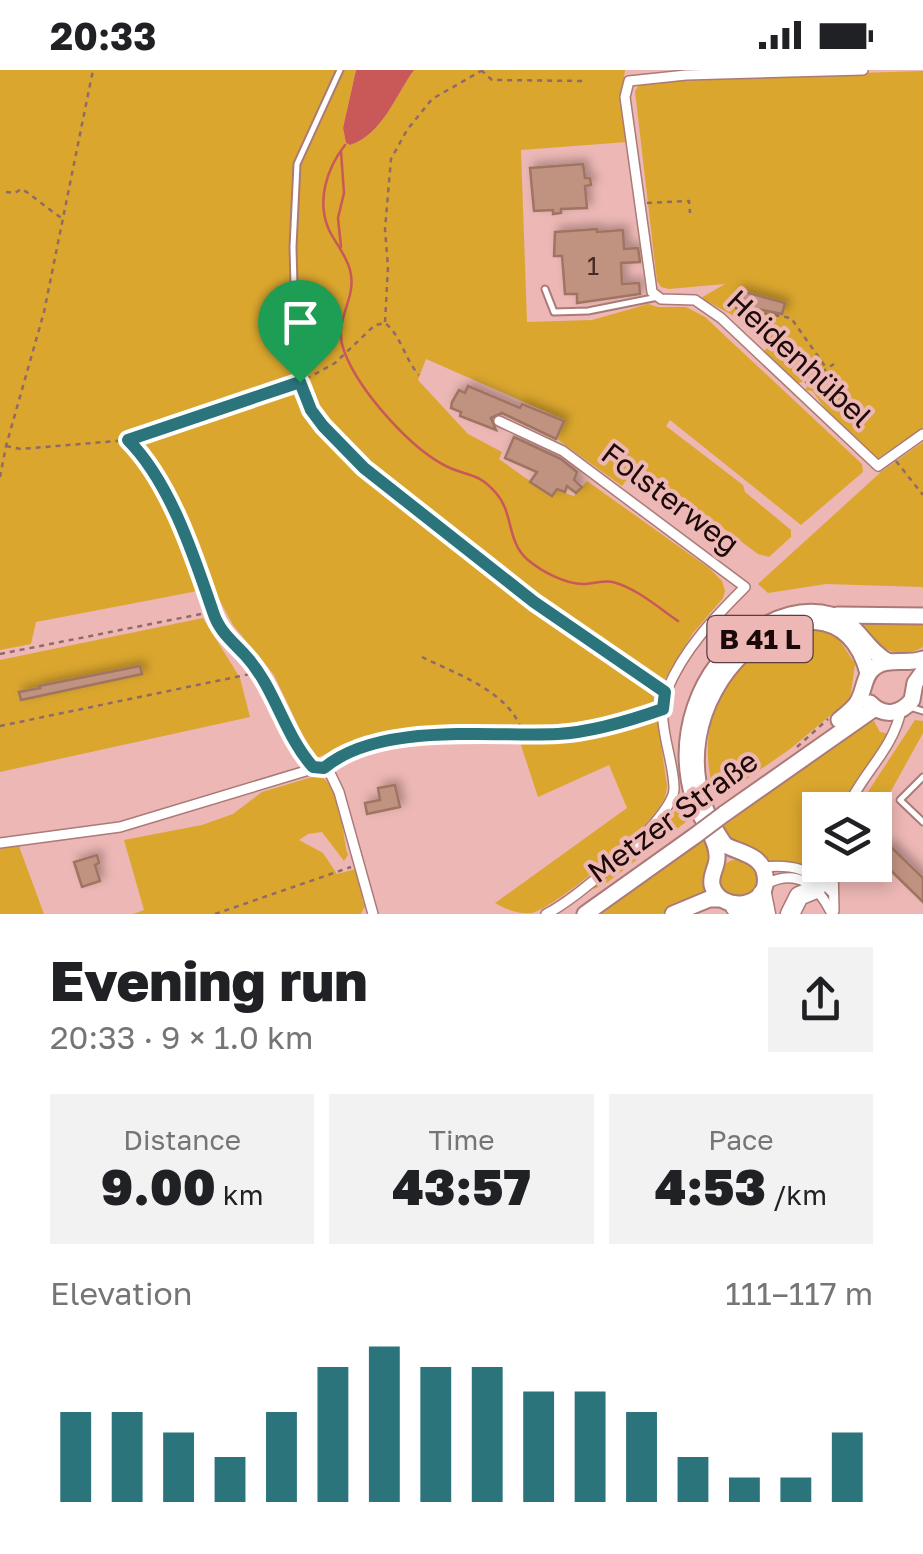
<!DOCTYPE html>
<html lang="en">
<head>
<meta charset="utf-8">
<style>
	body { margin:0; font-family:"Golos Text",sans-serif; background:#f2f2f2; color:#202124; height:100vh; display:flex; flex-direction:column; font-size:38px; white-space:nowrap }
	* { box-sizing:border-box; margin:0 }
	p { font-size:32px; color:#757577 }
	.icon { flex:none; width:55px; height:55px; fill:none; stroke:currentColor; stroke-width:2; stroke-linecap:round; stroke-linejoin:round }
	.map { position:relative; height:844px; overflow:hidden }
	.details { display:flex; flex-direction:column; background:#fff; flex:1 }
	.details>* { flex:none }
	.fabs { position:absolute; left:802px; top:722px; display:grid; gap:20px }
	.fabs a { display:grid; place-items:center; width:90px; height:90px; border-radius:0px; background:#fff; box-shadow:0 5px 15px #0003; font-size:50px }
	.pin { position:absolute; display:grid; place-items:center; width:85px; height:85px; color:#fff; margin:-102px -42px; border-radius:50% 50% 50% 0; rotate:-45deg; box-shadow:0 0 10px #0007 }
	.pin .icon { rotate:45deg }
	.round { display:grid; place-items:center; flex:none; width:105px; height:105px; border-radius:0px; background:#f2f2f2 }
	.summary { display:flex; align-items:center; justify-content:space-between; height:170px; padding:0 50px }
	h1 { font-size:55px; font-weight:800; line-height:75px }
	.stats { display:grid; grid-template-columns:repeat(3,1fr); gap:15px; height:170px; padding:10px 50px }
	.stats div { display:grid; align-content:center; border-radius:0px; background:#f2f2f2; text-align:center }
	.stats b { font-size:50px; font-weight:800 }
	.stats small { font-size:28px; font-weight:400 }
	.stats p { font-size:28px }
	.chart { height:280px; padding:20px 50px }
	.chart p { display:flex; justify-content:space-between }
	.chart svg { width:100%; height:180px; margin-top:10px; stroke:#2b747b; stroke-width:6 }
	.status { display:flex; justify-content:space-between; align-items:center; height:70px; padding:0 50px; background:#fff; direction:ltr }
	.status svg { height:28px; fill:currentColor }
	.map>svg:first-child { display:block }
	.green { fill:#daa62e }
	.water { fill:#c95958 }
	.lines { fill:none; stroke-linecap:round; stroke-linejoin:round }
	.stream { stroke:#c95958; stroke-width:2.5 }
	.building { fill:#c09280; stroke:#9f7462; stroke-width:2.5; filter:url(#shadow) }
	.lane-casing { stroke:#ab7a77; stroke-width:9 }
	.street-casing { stroke:#ab7a77; stroke-width:12 }
	.primary-casing { stroke:#ab7a77; stroke-width:19 }
	.highway-casing { stroke:#ab7a77; stroke-width:21 }
	.path { stroke:#906a69; stroke-width:2.5; stroke-dasharray:5 5; stroke-linecap:butt }
	.lane { stroke:#fff; stroke-width:5 }
	.street { stroke:#fff; stroke-width:9 }
	.primary { stroke:#fff; stroke-width:15 }
	.highway { stroke:#fff; stroke-width:18 }
	.primary-bridge-casing { stroke:#ab7a77; stroke-width:19; stroke-linecap:butt }
	.primary-bridge { stroke:#fff; stroke-width:15 }
	.route-casing { stroke:#fff; stroke-width:20 }
	.route { stroke:#2b747b; stroke-width:12 }
	.labels { text-anchor:middle; stroke-width:8; stroke-linejoin:round; paint-order:stroke }
	.number-label { font-size:25px; fill:#442b27 }
	.shield { fill:#ecb7b4; stroke:#5a3d3c; stroke-width:2.5 }
	.shield-label { font-size:28px; font-weight:bold; fill:#1b0909 }
	.street-label { font-size:30px; fill:#1b0909; stroke:#ecb7b4 }
</style>
</head>
<body>
<div class="status"><b>20:33</b><svg viewBox="0 0 49 12"><path d="M0 12V9h3v3zM5 12V6h3v6zM10 12V3h3v9zM15 12V0h3v12zM26 1h20v11H26zM47 4h2v5h-2z"/></svg></div>
<div class="map">
<svg width="923" height="844" viewBox="0 0 923 844">
	<defs>
		<filter id="shadow"><feDropShadow dx="4.5" dy="-4.5" stdDeviation="5" flood-color="#0004"/></filter>
	</defs>
	<rect width="100%" height="100%" fill="#ecb7b4"/>
	<g class="green">
		<path d="M0,0H356L343,58L346,73L350,75C383,64 395,26 414,0H625L621,28L627,72L521,80L527,252L592,250L648,234L658,237H686L705,247L862,394L863,402L801,455L670,350L666,356L743,415L745,422L791,460V467L769,487L758,484L638,395L622,416L557,369L565,350L426,289L418,310L468,364L502,382L499,389L551,426L556,420L574,426L587,411L709,498L722,511L725,521L723,528L693,563L654,626L667,716C666,722 666,727 663,731C651,757 560,835 532,843C518,844 507,840 495,833L627,738L609,695L538,727L515,657C447,661 378,661 314,689L274,605L233,555L213,518L36,552L31,574L0,580Z"/>
		<path d="M923,1V358L877,389L831,346L812,321L805,320L809,314L822,306L819,302L796,315L763,282L768,277L741,250L701,228L725,214L669,219L661,217L657,211L635,21L639,15L695,8Z"/>
		<path d="M923,372V517L826,514L768,523L758,514L882,401Z"/>
		<path d="M203,548L240,608L250,647L0,702V590Z"/>
		<path d="M855,550H923V577C892,595 874,570 855,550Z"/>
		<path d="M818,559L837,566L855,594L850,629L790,679L721,727L714,723C699,671 711,618 755,584C762,578 771,569 780,566C792,562 806,561 818,559Z"/>
		<path d="M915,650L923,651V663L875,750V740H856Z"/>
		<path d="M874,651L880,662L890,664C875,691 854,711 841,740H820V795H827L826,810L807,797L795,793H774L755,780L730,773L720,759L854,658Z"/>
		<path d="M319,705C346,721 340,760 348,785L344,791L322,762L308,764L299,770L323,783L337,804L356,799L366,827L362,829L365,836L361,844H133L144,840L124,770L202,755L233,744L262,722Z"/>
		<path d="M684,731L691,748L608,812L594,819L592,816L662,756Z"/>
		<path d="M704,770C713,788 703,804 706,823L661,844H601Z"/>
		<path d="M19,775L20,779L44,844H0V779Z"/>
		<circle cx="739" cy="809" r="20"/>
	</g>
	<path class="water" d="M356,0H414C395,26 383,64 350,75L346,73L343,58Z"/>
	<g class="lines">
		<g class="stream">
			<path d="M345,75C327,98 316,131 329,160C336,174 346,185 350,200C358,230 332,249 344,281C359,321 412,381 450,398C471,407 478,403 496,423C514,443 506,471 528,490C541,501 565,514 583,514C592,514 604,510 613,512C636,518 659,538 678,551"/>
			<path d="M341,82L344,123L338,148L341,177"/>
		</g>
	</g>
	<g class="building">
		<path d="M583,94L585,108H590L591,115L585,116L587,138L561,139V143L553,144V140L534,141L530,98Z"/>
		<path d="M597,159V162L623,160L624,179L638,178L640,192L621,193L622,214L639,213L640,224L577,233V224H565L562,186H554L555,162Z"/>
		<path d="M738,220L785,233L782,244L734,234Z"/>
		<path d="M468,316L520,338L522,334L564,351L556,369L502,343L491,348L496,360L460,346L461,342L451,338L452,332L459,320L465,323Z"/>
		<path d="M514,367L561,389L577,402L574,410L582,417L576,423L567,416L565,422L557,419L552,426L530,412L537,402L505,388Z"/>
		<path d="M140,596L142,604L21,630L19,622L40,618L39,616Z"/>
		<path d="M395,715L400,737L367,744L365,733L380,730L378,718Z"/>
		<path d="M889,775L923,808V832L875,785L880,778L883,781Z"/>
		<path d="M97,785L99,793L95,795L100,811L82,817L74,792Z"/>
	</g>
	<g class="lines">
		<defs>
			<g id="lane">
				<path d="M340,0L297,94L293,177L296,293L303,324L311,340L348,384L434,455L534,532L665,622"/>
				<path d="M545,219L554,242L588,241L658,227"/>
				<path d="M910,637L923,641"/>
				<path d="M923,707L900,730L923,752"/>
			</g>
			<g id="street">
				<path d="M863,0L686,5L629,11L625,27L651,214L652,222L661,229L695,230L721,248L878,396L923,364"/>
				<path d="M499,351L563,381L745,517C714,548 684,579 667,620C654,649 674,688 674,718C675,748 574,831 546,844"/>
				<path d="M846,740C862,703 893,680 901,640"/>
				<path d="M0,773L120,757L319,697L329,701L339,722L373,844"/>
				<path d="M833,795L834,841"/>
				<path d="M763,797C793,794 811,799 832,822"/>
				<path d="M766,814C797,798 818,815 832,844"/>
			</g>
			<g id="primary">
				<path d="M837,545L923,546"/>
				<path d="M868,603C831,466 621,629 725,775C740,783 762,785 765,805C771,839 719,844 712,815C710,804 718,796 717,786C717,768 699,747 694,730C675,668 697,599 752,563C775,547 804,537 831,545C858,552 865,580 889,592"/>
				<path d="M870,633C883,647 900,645 912,630L915,613L923,602"/>
				<path d="M839,650C845,645 852,640 857,633C865,621 863,605 875,597C888,587 908,595 923,589"/>
				<path d="M724,744L875,638"/>
				<path d="M585,844L696,765"/>
				<path d="M673,844L709,829H720"/>
			</g>
			<g id="highway">
				<path d="M762,824L766,844"/>
				<path d="M735,837L750,839L756,844"/>
				<path d="M790,844L799,826L816,819"/>
			</g>
		</defs>
		<use href="#lane" class="lane-casing"/>
		<use href="#street" class="street-casing"/>
		<use href="#primary" class="primary-casing"/>
		<use href="#highway" class="highway-casing"/>
		<g class="path">
			<path d="M481,0L492,10L586,11"/>
			<path d="M6,122L15,123L21,119C31,123 48,140 62,148"/>
			<path d="M647,133L689,131L690,143"/>
			<path d="M735,238L791,248L827,299"/>
			<path d="M385,252L388,197L385,159L391,89L407,60L432,29L481,1"/>
			<path d="M306,309L335,293L375,255L385,253C401,265 405,290 419,305"/>
			<path d="M805,313L834,294"/>
			<path d="M129,371C172,414 193,487 213,543C220,562 233,572 246,586C272,615 283,665 309,692"/>
			<path d="M6,376L21,379L128,370L294,313"/>
			<path d="M896,391L923,425"/>
			<path d="M0,407L6,376L44,242L93,0"/>
			<path d="M0,584L211,542"/>
			<path d="M422,587C456,604 511,622 522,662"/>
			<path d="M0,656L255,603"/>
			<path d="M797,677L828,649"/>
			<path d="M333,691C379,654 504,668 562,663C593,661 624,652 653,642"/>
			<path d="M215,844L351,797"/>
		</g>
		<use href="#lane" class="lane"/>
		<use href="#street" class="street"/>
		<use href="#primary" class="primary"/>
		<use href="#highway" class="highway"/>
		<defs>
			<path id="primary-bridge" d="M696,765L724,744"/>
		</defs>
		<use href="#primary-bridge" class="primary-bridge-casing"/>
		<use href="#primary-bridge" class="primary-bridge"/>
	</g>
	<g class="lines">
		<defs>
			<path id="route" d="M300,312L311,340L323,356L364,398L534,532L665,622L663,639C629,651 593,662 558,664C490,667 378,652 324,698L313,697C284,665 275,617 245,585C232,571 219,561 213,542C194,486 170,412 128,370Z"/>
		</defs>
		<use href="#route" class="route-casing"/>
		<use href="#route" class="route"/>
	</g>
	<g class="labels">
		<g class="number-label">
			<text x="593" y="205">1</text>
		</g>
		<rect class="shield" x="707.5" y="546" width="105" height="46" rx="8"/>
		<g class="shield-label">
			<text x="760" y="579">B 41 L</text>
		</g>
		<g class="street-label">
			<text transform="translate(799 289) rotate(43)" y="10">Heidenhübel</text>
			<text transform="translate(670 429) rotate(37)" y="10">Folsterweg</text>
			<text transform="translate(673 747) rotate(-36)" y="10">Metzer Straße</text>
		</g>
	</g>
</svg>
<div class="fabs">
<a><svg class="icon" aria-label="layers" viewBox="0 0 24 24"><path d="M12 4l9 5-9 5-9-5zM3 14l9 5 9-5"/></svg></a>
</div>
<div class="pin" style="left:300px;top:312px;background:#1e9e55"><svg class="icon" aria-label="arrive" viewBox="0 0 24 24"><path d="M6 21V4h12l-3 4 3 4H6"/></svg></div>
</div>
<section class="details">
<div class="summary"><div><h1>Evening run</h1><p>20:33 · 9 × 1.0 km</p></div><a class="round"><svg class="icon" aria-label="share" viewBox="0 0 24 24"><path d="M12 15V3M7 8l5-5 5 5M5 13v7h14v-7"/></svg></a></div>
<div class="stats">
<div><p>Distance</p><b>9.00<small> km</small></b></div>
<div><p>Time</p><b>43:57</b></div>
<div><p>Pace</p><b>4:53<small> /km</small></b></div>
</div>
<div class="chart"><p><span>Elevation</span>111–117 m</p>
<svg viewBox="0 0 160 44" preserveAspectRatio="none"><path d="M5 44V22M15 44V22M25 44V27M35 44V33M45 44V22M55 44V11M65 44V6M75 44V11M85 44V11M95 44V17M105 44V17M115 44V22M125 44V33M135 44V38M145 44V38M155 44V27"/></svg>
</div>
</section>
</body>
</html>
